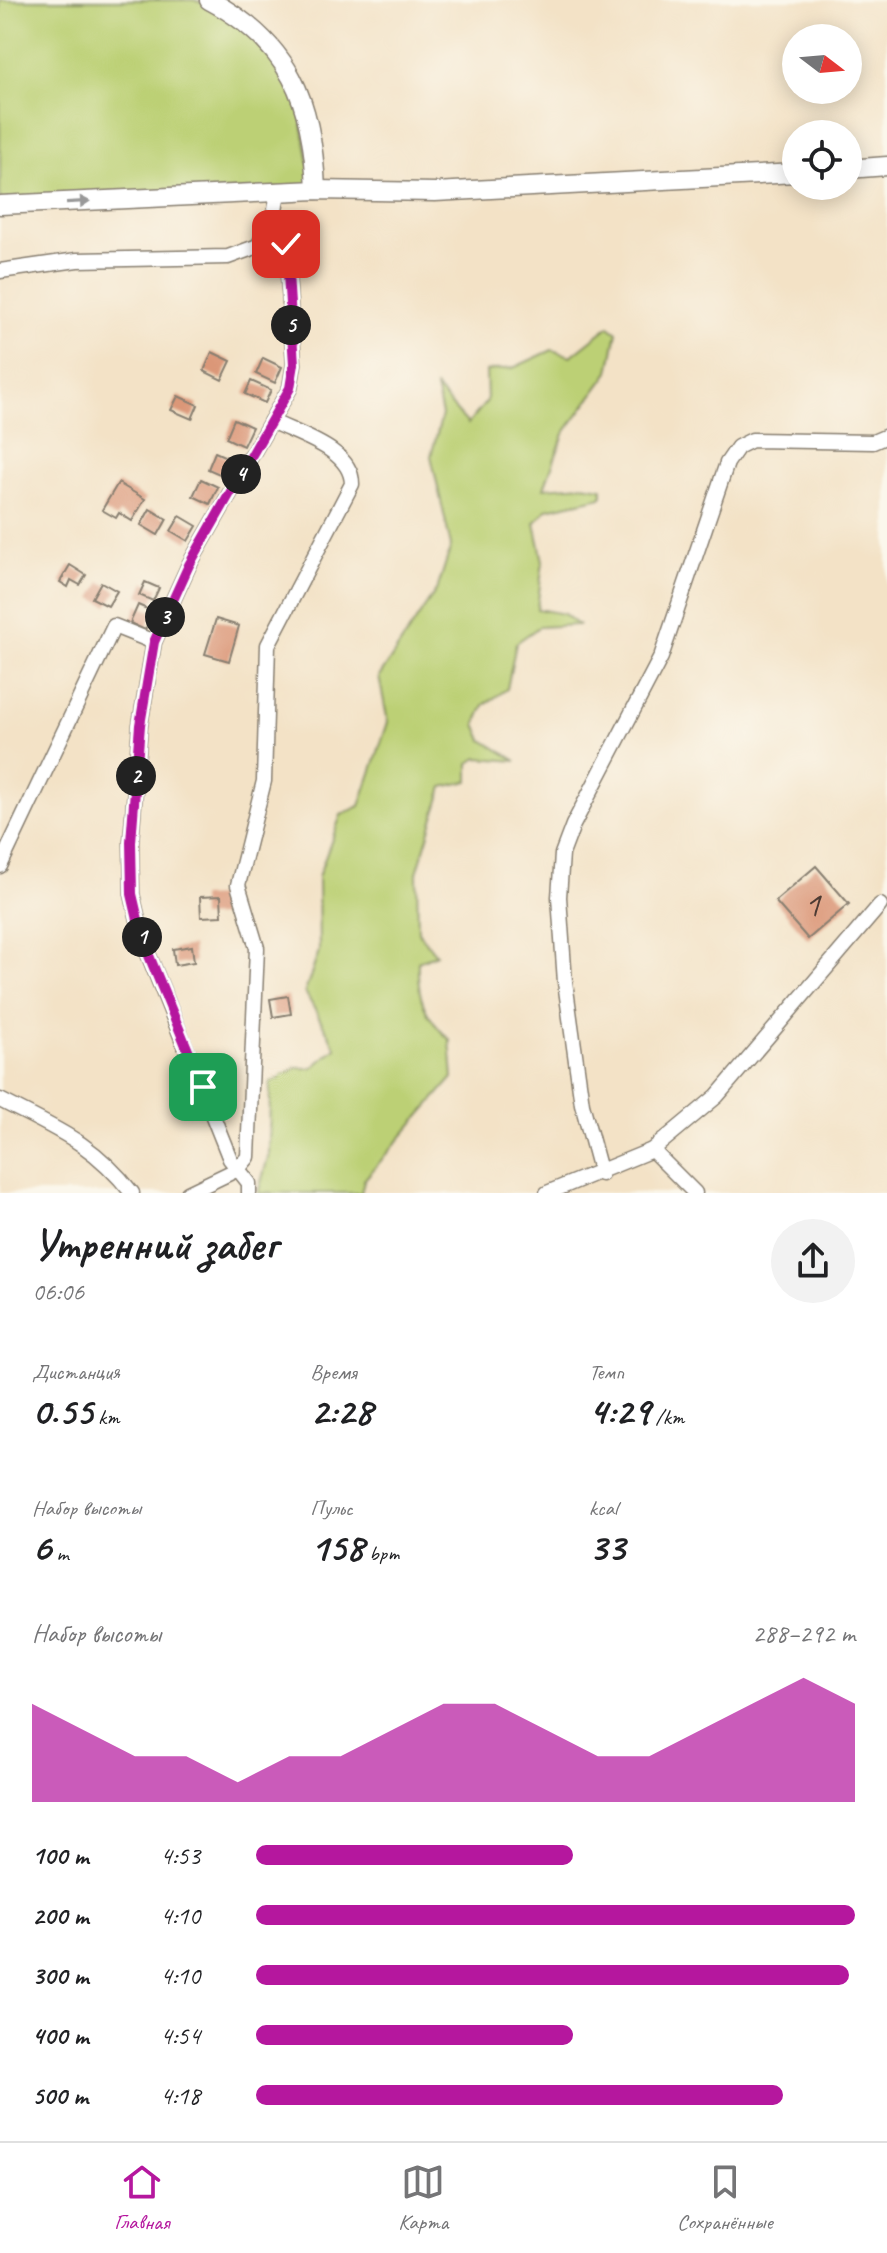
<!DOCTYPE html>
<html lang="ru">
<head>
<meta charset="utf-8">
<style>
	body { margin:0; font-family:Caveat,sans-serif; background:#f2f2f2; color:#202124; height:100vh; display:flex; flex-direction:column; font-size:30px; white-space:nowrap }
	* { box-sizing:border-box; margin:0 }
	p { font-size:26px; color:#757577 }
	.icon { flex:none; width:44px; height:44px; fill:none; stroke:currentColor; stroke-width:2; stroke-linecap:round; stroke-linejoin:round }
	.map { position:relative; height:1193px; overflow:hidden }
	.details { display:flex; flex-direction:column; background:#fff; flex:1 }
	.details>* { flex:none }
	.needle { width:52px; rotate:106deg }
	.fabs { position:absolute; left:782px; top:24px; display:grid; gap:16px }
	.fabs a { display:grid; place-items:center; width:80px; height:80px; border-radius:50%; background:#fff; box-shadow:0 4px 20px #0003; font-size:40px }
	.pin { position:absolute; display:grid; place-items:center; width:68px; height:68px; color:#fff; margin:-34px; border-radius:16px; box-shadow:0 4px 12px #0006 }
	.km { position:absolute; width:40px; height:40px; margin:-20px; border-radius:50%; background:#222; color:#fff; font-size:22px; line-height:40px; text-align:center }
	.round { display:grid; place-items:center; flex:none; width:84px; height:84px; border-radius:42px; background:#f2f2f2 }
	.summary { display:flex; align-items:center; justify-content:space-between; height:136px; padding:0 32px }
	h1 { font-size:44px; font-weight:700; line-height:60px }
	.stats { display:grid; grid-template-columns:repeat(3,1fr); gap:12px; height:136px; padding:8px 32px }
	.stats div { display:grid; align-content:center }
	.stats b { font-size:40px; font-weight:700 }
	.stats small { font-size:22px; font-weight:400 }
	.stats p { font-size:22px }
	.chart { height:224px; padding:16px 32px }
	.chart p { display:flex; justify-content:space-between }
	.chart svg { width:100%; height:144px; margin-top:8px; fill:#b5179e; opacity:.7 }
	ul { padding:0 32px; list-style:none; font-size:26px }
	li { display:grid; grid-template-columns:128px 96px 1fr; align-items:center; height:60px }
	li i { height:20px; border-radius:10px; background:#b5179e }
	.tabs { display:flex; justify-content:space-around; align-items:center; height:112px; border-top:2px solid #e0e0e0; background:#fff; font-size:22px; color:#757577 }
	.tabs a { display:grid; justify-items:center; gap:4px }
	.tabs .on { color:#b5179e }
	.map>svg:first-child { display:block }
	.green { fill:#bcd074; stroke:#6c7648; stroke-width:2 }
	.building { fill:#db9778 }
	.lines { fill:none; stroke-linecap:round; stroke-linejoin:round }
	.minor-casing { stroke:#887f71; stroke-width:17 }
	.secondary-casing { stroke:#887f71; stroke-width:21 }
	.minor { stroke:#fff; stroke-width:14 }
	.secondary { stroke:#fff; stroke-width:18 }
	.oneway { fill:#999 }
	.route-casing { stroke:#fff; stroke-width:16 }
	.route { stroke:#b5179e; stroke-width:10 }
	.labels { text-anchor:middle; stroke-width:6; stroke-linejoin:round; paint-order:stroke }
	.number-label { font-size:36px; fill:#4c3b33 }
</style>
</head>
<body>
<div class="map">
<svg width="887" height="1193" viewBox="0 0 887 1193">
	<rect width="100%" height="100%" fill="#fbf7ec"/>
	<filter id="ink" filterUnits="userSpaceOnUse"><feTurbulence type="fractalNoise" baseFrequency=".0125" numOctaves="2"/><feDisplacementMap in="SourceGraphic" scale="16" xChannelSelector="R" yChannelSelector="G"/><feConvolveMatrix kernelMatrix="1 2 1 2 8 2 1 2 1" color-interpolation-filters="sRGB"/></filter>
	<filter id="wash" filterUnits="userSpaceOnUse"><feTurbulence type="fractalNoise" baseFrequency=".006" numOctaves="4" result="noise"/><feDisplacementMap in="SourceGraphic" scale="32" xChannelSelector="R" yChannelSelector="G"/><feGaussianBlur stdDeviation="1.8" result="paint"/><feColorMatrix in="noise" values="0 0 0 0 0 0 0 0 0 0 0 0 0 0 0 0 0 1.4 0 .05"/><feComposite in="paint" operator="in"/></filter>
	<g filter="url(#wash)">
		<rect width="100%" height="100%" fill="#f3e2c6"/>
		<g class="green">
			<path d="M0,0H194L211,6L248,29L296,88L313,187L0,202Z"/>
			<path d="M609,326L617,332L609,372L564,434L544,488L583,485L602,488V497L547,509L535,523L543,561L537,609L564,614L578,625L539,627L516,643L507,689L484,705L476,724L483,740L517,761L478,758L469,763V781L443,787L417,873L418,932L436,954L418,962C417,998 424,1016 450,1040L453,1078L364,1180L361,1193H258L269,1154L270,1083L296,1068H312L336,1048L305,992L319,951L318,877L341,815L360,806L388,722L379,677L438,587L451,546L431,456L442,415L436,388L468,424L487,401L486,371L513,368L552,350L571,356Z"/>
		</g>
		<g id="blocks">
			<g class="building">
				<path d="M212,352L231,361L222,380L204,371Z"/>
				<path d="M263,358L282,367L275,383L256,374Z"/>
				<path d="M251,381L271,390L265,403L245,394Z"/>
				<path d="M178,396L198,405L192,419L171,410Z"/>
				<path d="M234,419L252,427L243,446L226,438Z"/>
				<path d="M215,452L231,459L224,476L208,469Z"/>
				<path d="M201,479L218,487L210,504L193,496Z"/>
				<path d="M118,483L145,499L132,521L119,513L116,518L102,510Z"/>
				<path d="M150,509L167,519L158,535L141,525Z"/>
				<path d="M180,516L197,526L188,541L171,531Z"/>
				<path d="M70,565L86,575L80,585L71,580L68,587L60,582Z"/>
				<path d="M101,582L117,591L108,606L92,598Z"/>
				<path d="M145,582L159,588L153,601L139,595Z"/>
				<path d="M138,605L154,612L145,630L130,623Z"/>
				<path d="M216,619L239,626L229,661L205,654Z"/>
				<path d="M816,866L849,904L808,939L775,901Z"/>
				<path d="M221,896L222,916L201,917L200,897Z"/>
				<path d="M192,946L194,962L175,965L173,949Z"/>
				<path d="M288,996L291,1014L273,1017L270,999Z"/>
			</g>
		</g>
	</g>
	<g filter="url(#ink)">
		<use href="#blocks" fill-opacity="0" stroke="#887f71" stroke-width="2"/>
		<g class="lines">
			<defs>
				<g id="minor">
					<path d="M0,271L77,260L228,257L258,246L274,216L278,192"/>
					<path d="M0,866L114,626L154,642"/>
					<path d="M0,1100C56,1129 92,1142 132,1193"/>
					<path d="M652,1150L695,1193"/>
					<path d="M601,1174L582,1104L565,982L559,897L562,854L573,825L661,657L727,463L738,447L752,440L873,442L887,436"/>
					<path d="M188,1193L238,1169L248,1157L257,948L238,885L264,781L268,645L352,484C352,449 298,435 271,421"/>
					<path d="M249,1193V1183L230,1159L143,941L132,894L131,842L140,725L154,642L189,565L290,388L294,364L286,244L274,216"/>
					<path d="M547,1193L652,1150L717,1096L880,905"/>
				</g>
				<g id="secondary">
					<path d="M209,0C290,43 313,102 316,190"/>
					<path d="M848,169L887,166"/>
					<path d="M0,205L316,190L435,192L796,173"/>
				</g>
			</defs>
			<use href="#minor" class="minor-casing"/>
			<use href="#secondary" class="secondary-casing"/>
			<use href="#minor" class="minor"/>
			<use href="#secondary" class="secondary"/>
		</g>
		<defs><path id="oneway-solid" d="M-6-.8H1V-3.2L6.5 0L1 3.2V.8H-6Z" transform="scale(2)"/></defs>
		<use class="oneway" href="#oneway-solid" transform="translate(78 202) rotate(-3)"/>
	</g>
	<g class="lines" filter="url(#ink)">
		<defs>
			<path id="route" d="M203,1087L143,941L132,894L131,842L140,725L154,642L189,565L290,388L294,364L286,244"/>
		</defs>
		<use href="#route" class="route-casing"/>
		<use href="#route" class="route"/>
	</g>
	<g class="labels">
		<g class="number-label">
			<text x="812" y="916">1</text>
		</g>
	</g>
</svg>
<div class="fabs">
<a><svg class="needle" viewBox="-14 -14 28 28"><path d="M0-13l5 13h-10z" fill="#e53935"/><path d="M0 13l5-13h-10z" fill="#757577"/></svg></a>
<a><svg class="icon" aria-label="locate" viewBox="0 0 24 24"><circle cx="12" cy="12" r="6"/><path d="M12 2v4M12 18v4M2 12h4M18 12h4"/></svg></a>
</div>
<div class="pin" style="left:203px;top:1087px;background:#1e9e55"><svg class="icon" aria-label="arrive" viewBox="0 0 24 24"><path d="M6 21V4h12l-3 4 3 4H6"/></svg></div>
<div class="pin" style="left:286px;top:244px;background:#d93025"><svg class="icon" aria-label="check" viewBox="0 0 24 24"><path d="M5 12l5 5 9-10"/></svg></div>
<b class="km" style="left:142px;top:937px">1</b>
<b class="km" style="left:136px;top:776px">2</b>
<b class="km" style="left:165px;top:617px">3</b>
<b class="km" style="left:241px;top:474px">4</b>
<b class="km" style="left:291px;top:325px">5</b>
</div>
<section class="details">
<div class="summary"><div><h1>Утренний забег</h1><p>06:06</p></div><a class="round"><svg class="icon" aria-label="share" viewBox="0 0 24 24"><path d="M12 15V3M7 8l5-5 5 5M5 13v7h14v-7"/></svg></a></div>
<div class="stats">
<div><p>Дистанция</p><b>0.55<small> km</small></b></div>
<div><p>Время</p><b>2:28</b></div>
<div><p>Темп</p><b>4:29<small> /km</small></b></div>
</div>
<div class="stats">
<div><p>Набор высоты</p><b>6<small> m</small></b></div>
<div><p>Пульс</p><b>158<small> bpm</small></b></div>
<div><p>kcal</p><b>33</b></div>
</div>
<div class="chart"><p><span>Набор высоты</span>288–292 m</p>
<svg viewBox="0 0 160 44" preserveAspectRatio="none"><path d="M0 44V14L10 22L20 30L30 30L40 38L50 30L60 30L70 22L80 14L90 14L100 22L110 30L120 30L130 22L140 14L150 6L160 14V44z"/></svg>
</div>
<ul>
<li><b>100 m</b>4:53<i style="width:53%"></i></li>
<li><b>200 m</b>4:10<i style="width:100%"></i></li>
<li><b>300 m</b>4:10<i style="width:99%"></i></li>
<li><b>400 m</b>4:54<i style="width:53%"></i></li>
<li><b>500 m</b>4:18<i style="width:88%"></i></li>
</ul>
</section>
<nav class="tabs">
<a class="on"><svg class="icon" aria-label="home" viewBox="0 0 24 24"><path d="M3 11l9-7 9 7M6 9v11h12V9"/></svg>Главная</a>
<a><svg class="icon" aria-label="map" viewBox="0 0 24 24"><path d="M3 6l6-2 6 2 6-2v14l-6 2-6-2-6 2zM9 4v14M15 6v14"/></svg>Карта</a>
<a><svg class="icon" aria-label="saved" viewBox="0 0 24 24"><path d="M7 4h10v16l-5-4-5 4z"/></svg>Сохранённые</a>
</nav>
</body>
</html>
